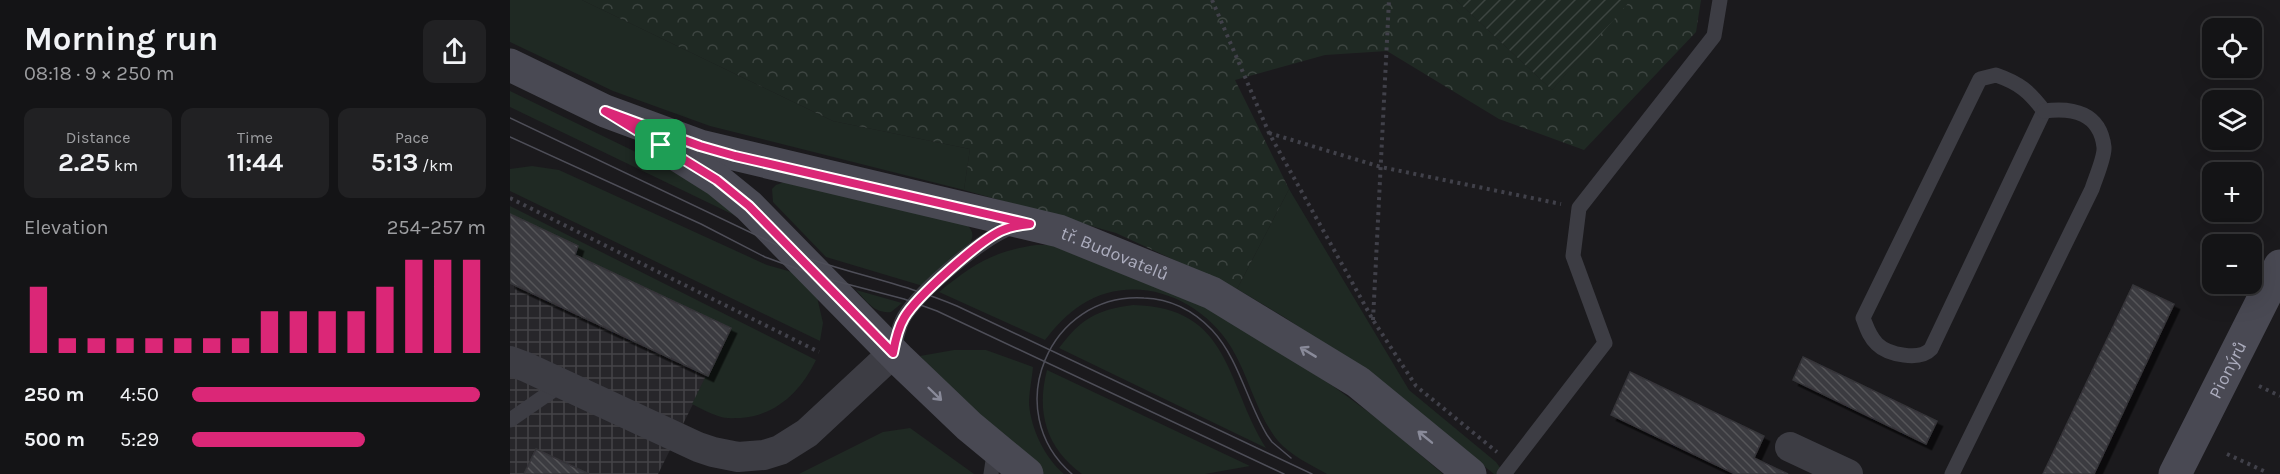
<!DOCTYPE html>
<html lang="en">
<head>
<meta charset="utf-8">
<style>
	body { margin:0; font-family:Karla,sans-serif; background:#212123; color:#f1f3f6; height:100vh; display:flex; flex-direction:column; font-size:22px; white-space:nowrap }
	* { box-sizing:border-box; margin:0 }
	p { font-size:20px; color:#9d9ea1 }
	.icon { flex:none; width:33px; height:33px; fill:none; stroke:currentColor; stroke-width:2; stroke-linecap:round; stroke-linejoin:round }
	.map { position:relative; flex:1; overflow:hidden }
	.side { display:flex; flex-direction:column; background:#141416; width:510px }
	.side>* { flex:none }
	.buttons { position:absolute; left:1692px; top:18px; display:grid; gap:12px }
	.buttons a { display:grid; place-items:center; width:60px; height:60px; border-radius:12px; background:#141416; box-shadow:0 6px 24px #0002,0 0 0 2px #333335; font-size:30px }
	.pin { position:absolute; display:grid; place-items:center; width:51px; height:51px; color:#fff; margin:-26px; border-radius:12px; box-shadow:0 3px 9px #0006 }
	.round { display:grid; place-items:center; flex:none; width:63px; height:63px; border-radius:12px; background:#212123 }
	.overview { display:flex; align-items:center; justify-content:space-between; height:102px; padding:0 24px }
	h1 { font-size:33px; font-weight:700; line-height:45px }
	.metrics { display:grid; grid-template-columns:repeat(3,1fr); gap:9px; height:102px; padding:6px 24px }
	.metrics div { display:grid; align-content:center; border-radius:12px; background:#212123; text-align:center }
	.metrics b { font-size:26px; font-weight:700 }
	.metrics small { font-size:16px; font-weight:400 }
	.metrics p { font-size:16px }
	.chart { height:168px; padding:12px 24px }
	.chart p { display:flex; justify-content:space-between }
	.chart svg { width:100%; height:108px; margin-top:6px; stroke:#db2777; stroke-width:6 }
	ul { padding:0 24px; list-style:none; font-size:20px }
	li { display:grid; grid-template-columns:96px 72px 1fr; align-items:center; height:45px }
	li i { height:15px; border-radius:8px; background:#db2777 }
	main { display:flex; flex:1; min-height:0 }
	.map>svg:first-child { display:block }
	.industrial { fill:url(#industrial-grid) }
	.grass { fill:#1f2923 }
	.forest { fill:url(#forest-crowns) }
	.garden { fill:url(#garden-furrows) }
	.building { fill:url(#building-back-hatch); stroke:#353439; stroke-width:1.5; filter:url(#shadow) }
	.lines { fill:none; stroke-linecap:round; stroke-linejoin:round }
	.path { stroke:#41414a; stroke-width:4; stroke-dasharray:3 4.5; stroke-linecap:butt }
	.lane { stroke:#3d3d44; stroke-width:15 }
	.street { stroke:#3d3d44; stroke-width:30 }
	.secondary { stroke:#494953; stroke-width:33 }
	.tram { stroke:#4e4e58; stroke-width:1.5 }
	.oneway { stroke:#898a99 }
	.route-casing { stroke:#fff; stroke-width:12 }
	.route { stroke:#db2777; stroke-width:8 }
	.labels { text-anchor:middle; stroke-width:5; stroke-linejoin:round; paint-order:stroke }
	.street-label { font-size:18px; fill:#acadbe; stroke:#161518 }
</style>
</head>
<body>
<main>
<section class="side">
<div class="overview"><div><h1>Morning run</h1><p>08:18 · 9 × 250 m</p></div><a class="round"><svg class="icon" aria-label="share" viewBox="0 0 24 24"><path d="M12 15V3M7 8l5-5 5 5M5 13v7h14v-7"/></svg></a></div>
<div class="metrics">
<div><p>Distance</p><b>2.25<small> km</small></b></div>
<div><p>Time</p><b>11:44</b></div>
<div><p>Pace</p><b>5:13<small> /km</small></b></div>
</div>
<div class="chart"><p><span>Elevation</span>254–257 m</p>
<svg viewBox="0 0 160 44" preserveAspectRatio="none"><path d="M5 44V17M15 44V38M25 44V38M35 44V38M45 44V38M55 44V38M65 44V38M75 44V38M85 44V27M95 44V27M105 44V27M115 44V27M125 44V17M135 44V6M145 44V6M155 44V6"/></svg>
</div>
<ul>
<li><b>250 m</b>4:50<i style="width:98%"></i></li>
<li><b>500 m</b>5:29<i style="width:59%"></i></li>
</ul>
</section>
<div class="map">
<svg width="1770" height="474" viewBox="0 0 1770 474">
	<defs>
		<pattern id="industrial-grid" width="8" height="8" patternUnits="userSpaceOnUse" patternTransform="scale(1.5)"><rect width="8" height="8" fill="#27262a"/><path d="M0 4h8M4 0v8" fill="none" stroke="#444347"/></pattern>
		<pattern id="forest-crowns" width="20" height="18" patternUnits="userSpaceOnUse" patternTransform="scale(1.5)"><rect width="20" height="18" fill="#1f2923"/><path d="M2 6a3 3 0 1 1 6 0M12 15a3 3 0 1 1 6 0" fill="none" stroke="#3d4541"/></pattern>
		<pattern id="garden-furrows" width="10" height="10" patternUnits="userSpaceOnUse" patternTransform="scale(1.5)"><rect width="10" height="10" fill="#1f2923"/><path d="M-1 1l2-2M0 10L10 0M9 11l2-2" fill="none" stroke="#3d4541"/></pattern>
		<pattern id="building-back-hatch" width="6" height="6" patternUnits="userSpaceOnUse" patternTransform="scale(1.5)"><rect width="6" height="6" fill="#3b3a3f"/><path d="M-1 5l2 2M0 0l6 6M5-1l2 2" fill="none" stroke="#555459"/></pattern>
		<filter id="shadow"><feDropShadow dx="5.5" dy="5.5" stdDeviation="0" flood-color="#0009"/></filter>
	</defs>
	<rect width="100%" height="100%" fill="#1b1a1d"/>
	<path class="industrial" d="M0,214L68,246L65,255L221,328L148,474H0Z"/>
	<g class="grass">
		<path d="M0,0H72L323,121L460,149L454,190L200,126L103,91L0,42Z"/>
		<path d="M0,91L165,171L185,182L226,216L0,107Z"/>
		<path d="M22,166L49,170L257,265L289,274L307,297L313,323L310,341L0,191V169Z"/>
		<path d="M277,181L457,225C463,231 464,235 460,243L413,286L316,257L263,202L262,189L266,185Z"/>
		<path d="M779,189L899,390L986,462L991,469L990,474H984L843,363L774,317L727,289Z"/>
		<path d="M0,206L306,360C291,391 267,415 231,418C223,418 215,419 208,416C199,413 190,408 182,404L220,328L65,255L68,246L0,214Z"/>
		<path d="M526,245H541L707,312L823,386L872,422L933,474H817C801,465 780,455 768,441C746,414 739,376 721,347C690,297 624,271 571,305C557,314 545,327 535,340L429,292C462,265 483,251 526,245Z"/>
		<path d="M346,290L392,303L381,312C364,314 356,300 346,290Z"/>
		<path d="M623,305C721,307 715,382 756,448L549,348C572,318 586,310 623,305Z"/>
		<path d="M444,350H476L523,367C522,379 519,392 519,404C521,429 535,458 554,474H534L461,408L410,356Z"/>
		<path d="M537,370L740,466L695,474H572C536,448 526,412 537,370Z"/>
		<path d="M400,428L464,474H289L373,432Z"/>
	</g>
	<path class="forest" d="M72,0H946L1042,90L1120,0H1191L1186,32L1074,150L989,119L877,51L815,55L725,80L779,189L727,289L606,233L454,190L460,149L323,121Z"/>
	<path class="garden" d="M946,0H1121L1042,90Z"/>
	<g class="building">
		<path d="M0,214L68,246L65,255L221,328L198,376L0,283Z"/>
		<path d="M1623,285L1664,304L1584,474H1533Z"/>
		<path d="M1293,357L1427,421L1416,444L1283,380Z"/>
		<path d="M1120,372L1254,436L1244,458L1278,474H1225L1101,415Z"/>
		<path d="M26,449L79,474H14Z"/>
	</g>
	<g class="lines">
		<g class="path">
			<path d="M702,0L759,133L863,320L906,386L987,452"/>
			<path d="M759,133L871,167L1051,204"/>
			<path d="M0,198L309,352"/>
			<path d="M863,320L879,0"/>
			<path d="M1749,386L1770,396"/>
			<path d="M1717,454L1756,472"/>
		</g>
		<g class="lane">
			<path d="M1486,75C1509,83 1519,91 1534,111L1421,349C1410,361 1378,355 1367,344C1359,336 1357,328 1353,318L1470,79Z"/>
			<path d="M383,353C386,341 388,327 394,317C412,289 474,236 505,226"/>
			<path d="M0,420L52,384"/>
			<path d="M481,474L485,448"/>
			<path d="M994,474L1095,343L1063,256L1069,208L1204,36L1210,0"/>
			<path d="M1442,474L1582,189C1585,179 1595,157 1594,147C1590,113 1563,107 1534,111"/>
		</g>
		<g class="street">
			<path d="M0,361L16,367L188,447L203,452L228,457L254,455L270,450L297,433L383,353"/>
			<path d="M1280,447L1338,474"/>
		</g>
		<g class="secondary">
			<path id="s1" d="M0,65L95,111L190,146L549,231L702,293L848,382L960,474"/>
			<path d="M153,146L207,180L239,206L390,360L459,426L517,474"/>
			<path id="s2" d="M1665,474L1770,266"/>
		</g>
		<g class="tram">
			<path d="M0,118L288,255C341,274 396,284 447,306L802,474"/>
			<path d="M0,137L191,224L255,257L310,277L394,299L427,311L774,474"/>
			<path d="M562,474C489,411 539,292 634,298C661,299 684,311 702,330C729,359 737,402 757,435L762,442L781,458"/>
		</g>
	</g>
	<defs><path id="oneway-shaft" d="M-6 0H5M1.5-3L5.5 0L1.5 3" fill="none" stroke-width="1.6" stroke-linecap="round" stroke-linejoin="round" transform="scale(1.5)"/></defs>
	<g class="oneway">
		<use href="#oneway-shaft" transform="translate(798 352) rotate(-149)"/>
		<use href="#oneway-shaft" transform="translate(425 394) rotate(44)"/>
		<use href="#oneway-shaft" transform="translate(915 437) rotate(-141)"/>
	</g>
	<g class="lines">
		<defs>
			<path id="route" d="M95,111L190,146L225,156L520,224C511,225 502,226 493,230C471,239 406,297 394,318C388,328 385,342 383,353L239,206L207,180Z"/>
		</defs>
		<use href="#route" class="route-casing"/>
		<use href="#route" class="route"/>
	</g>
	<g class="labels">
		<g class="street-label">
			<text dy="6" stroke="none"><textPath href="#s1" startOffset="636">tř. Budovatelů</textPath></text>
			<text dy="6" stroke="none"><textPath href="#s2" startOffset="117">Pionýrů</textPath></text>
		</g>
	</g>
</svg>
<div class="buttons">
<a><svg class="icon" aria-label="locate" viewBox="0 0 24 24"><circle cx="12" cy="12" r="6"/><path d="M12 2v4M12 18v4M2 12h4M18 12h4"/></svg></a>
<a><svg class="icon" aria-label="layers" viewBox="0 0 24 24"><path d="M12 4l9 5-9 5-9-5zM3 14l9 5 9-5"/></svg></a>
<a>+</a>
<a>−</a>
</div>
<div class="pin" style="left:151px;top:145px;background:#1e9e55"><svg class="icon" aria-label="arrive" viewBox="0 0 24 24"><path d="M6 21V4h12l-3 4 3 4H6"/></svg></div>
</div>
</main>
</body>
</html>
